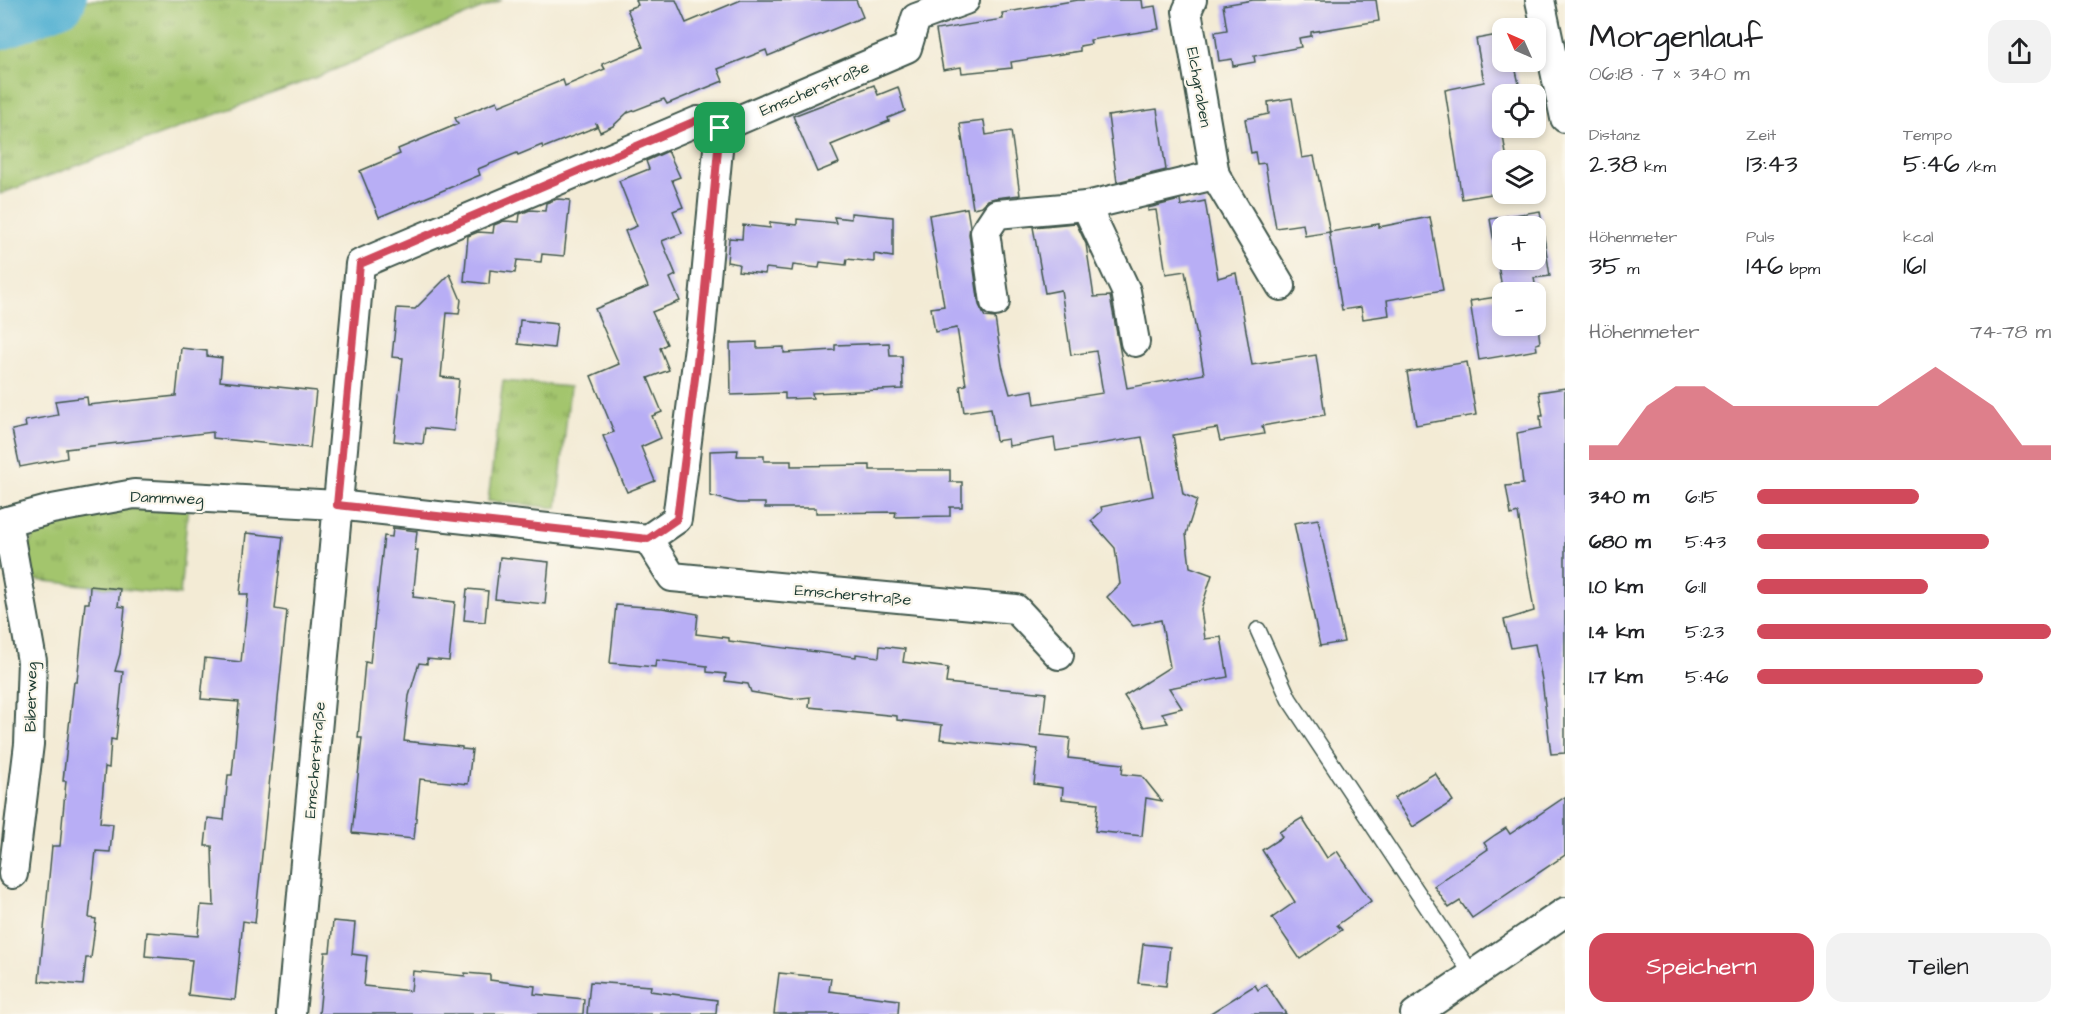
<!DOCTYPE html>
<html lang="de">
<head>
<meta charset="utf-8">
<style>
	body { margin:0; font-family:"Architects Daughter",sans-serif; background:#f2f2f2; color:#202124; height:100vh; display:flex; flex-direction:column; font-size:22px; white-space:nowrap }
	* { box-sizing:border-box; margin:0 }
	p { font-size:20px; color:#757577 }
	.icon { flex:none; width:33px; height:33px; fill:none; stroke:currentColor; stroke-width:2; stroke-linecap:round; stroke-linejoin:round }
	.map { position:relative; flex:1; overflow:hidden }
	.drawer { display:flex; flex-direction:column; background:#fff; width:510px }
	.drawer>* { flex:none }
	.needle { width:39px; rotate:315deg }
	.fabs { position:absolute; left:1492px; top:18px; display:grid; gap:12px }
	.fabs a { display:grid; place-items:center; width:54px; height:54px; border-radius:12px; background:#fff; box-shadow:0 3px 9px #0003; font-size:30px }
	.pin { position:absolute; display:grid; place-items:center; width:51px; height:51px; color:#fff; margin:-26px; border-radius:12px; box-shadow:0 3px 9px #0006 }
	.round { display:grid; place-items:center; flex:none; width:63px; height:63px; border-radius:18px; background:#f2f2f2 }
	.headline { display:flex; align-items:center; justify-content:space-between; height:102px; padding:0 24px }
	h1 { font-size:33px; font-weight:600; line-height:45px }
	.metrics { display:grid; grid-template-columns:repeat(3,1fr); gap:9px; height:102px; padding:6px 24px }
	.metrics div { display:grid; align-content:center }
	.metrics b { font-size:26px; font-weight:600 }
	.metrics small { font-size:16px; font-weight:400 }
	.metrics p { font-size:16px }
	.chart { height:168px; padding:12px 24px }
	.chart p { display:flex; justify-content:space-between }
	.chart svg { width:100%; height:108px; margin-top:6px; fill:#d1495b; opacity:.7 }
	.action { display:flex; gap:12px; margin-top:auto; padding:12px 24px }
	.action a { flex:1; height:69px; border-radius:18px; background:#d1495b; color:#fff; font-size:24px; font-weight:600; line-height:69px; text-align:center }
	.action a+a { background:#f2f2f2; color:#202124 }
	ul { padding:0 24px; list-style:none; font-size:20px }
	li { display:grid; grid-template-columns:96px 72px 1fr; align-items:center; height:45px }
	li i { height:15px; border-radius:8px; background:#d1495b }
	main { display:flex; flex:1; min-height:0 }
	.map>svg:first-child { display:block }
	.grass { fill:url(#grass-tufts); stroke:#618150; stroke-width:1.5 }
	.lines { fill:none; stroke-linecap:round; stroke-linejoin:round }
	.river { stroke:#53b1d2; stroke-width:50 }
	.building { fill:#b8aef5; fill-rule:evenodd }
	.service-casing { stroke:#3f574c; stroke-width:18 }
	.minor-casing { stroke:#3f574c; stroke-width:32 }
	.service { stroke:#fff; stroke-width:15 }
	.minor { stroke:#fff; stroke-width:28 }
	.route-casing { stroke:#fff; stroke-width:12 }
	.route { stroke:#d1495b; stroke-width:8 }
	.labels { text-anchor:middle; stroke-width:4.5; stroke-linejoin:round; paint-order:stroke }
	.street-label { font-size:16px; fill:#1f3d34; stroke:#fbf7ec }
</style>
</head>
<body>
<main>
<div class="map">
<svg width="1565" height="1014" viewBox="0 0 1565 1014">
	<defs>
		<pattern id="grass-tufts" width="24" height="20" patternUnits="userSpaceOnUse" patternTransform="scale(1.5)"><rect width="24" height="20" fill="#a3c56d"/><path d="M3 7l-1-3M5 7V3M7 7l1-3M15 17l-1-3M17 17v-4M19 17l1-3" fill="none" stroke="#84a15a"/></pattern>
	</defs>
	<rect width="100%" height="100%" fill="#fbf7ec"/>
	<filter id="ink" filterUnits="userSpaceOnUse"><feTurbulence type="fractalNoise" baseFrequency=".0167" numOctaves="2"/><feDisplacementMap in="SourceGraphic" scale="12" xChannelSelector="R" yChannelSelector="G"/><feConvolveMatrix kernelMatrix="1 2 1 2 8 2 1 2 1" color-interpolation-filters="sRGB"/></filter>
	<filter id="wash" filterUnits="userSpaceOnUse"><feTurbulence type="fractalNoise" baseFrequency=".008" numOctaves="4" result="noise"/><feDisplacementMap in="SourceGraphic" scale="24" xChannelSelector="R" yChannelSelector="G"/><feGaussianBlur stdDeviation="1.35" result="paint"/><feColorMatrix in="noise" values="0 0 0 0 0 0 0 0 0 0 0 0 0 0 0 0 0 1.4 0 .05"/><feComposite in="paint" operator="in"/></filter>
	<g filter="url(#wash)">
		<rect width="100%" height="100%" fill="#f3ebd5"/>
		<g class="grass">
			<path d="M0,0H502L317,77L0,194Z"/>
			<path d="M503,381L570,387L557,508L488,501Z"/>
			<path d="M188,506L180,595L35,580L29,553V545L35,533L50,523L123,509Z"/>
		</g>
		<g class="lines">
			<path class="river" d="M0,25L61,0"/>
		</g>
		<g id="blocks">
			<g class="building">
				<path d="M636,0H676L686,23L741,0H856L863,17L768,56L766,50L718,69L723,81L667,104L664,99L628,113V112L613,126L600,132L596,123V127L543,148L542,145L518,155L517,153L478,169L480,175L379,217L360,171L400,154L398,149L458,124L455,118L497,101L499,106L563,80L565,86L605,69L602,64L643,47L627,9L638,5Z"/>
				<path d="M1078,0H1142L1143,8L1155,6L1159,29L1090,40L1091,44L1080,46V51L1011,62L1012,68L962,73L961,67L943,70L936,30L1003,19L1002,13Z"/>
				<path d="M1253,0H1376L1379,21L1311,32V36L1299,38L1301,47L1254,56L1255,62L1233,66L1232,59L1219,61L1215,32L1227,30L1223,5Z"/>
				<path d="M1503,34V62H1514L1519,84L1495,88L1507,160H1503V192L1462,199L1445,90L1484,82L1476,39Z"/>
				<path d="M874,85L878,95L898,87L905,111L888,118L889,121L831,145L839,163L817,172L793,116Z"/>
				<path d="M1292,98L1302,158L1314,156L1330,232L1305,236L1303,224L1276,228L1265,163L1257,164L1255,152L1251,153L1245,119L1269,114L1268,102Z"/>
				<path d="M1157,109L1166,170L1117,182L1108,116Z"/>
				<path d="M984,121L986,135L1011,131L1020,195L995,198L988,200L982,206L973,208L960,124Z"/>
				<path d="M668,151L680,177L672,180L683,207L673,211L682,233L662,241L676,275L670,278L680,301L652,312L667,344L660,348L669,370L648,378L662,412L652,416L661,438L641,447L655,481L627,492L603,436L614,432L591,376L619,364L595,309L648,287L625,231L637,226L619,181L649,169L646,161Z"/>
				<path d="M557,199L570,200L564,256L542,254L541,262L517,260L515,273L490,270L489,284L464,281L468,236L478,232L493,233L494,225L504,221L519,222L520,214L530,210L545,211L546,203Z"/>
				<path d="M1180,200L1181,206L1205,201L1218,278L1236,273L1252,365L1316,355L1325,415L1262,426L1264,434L1220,441L1217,428L1173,435L1183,494L1197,500L1186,534L1190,567L1212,575L1201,609L1205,639L1221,637L1228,677L1169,688L1182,708L1162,713L1168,723L1144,727L1124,696L1170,667L1161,620L1133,626L1107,597L1120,584L1115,548L1091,521L1102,511L1101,507L1153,496L1142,437L1056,451L1054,438L1009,446L1008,439L996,441L991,408L964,412L960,386L966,385L957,328L935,332L931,308L944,306L929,215L967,208L970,226L969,234L979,305L985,317L995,318L1002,365L1010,394L1033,390L1035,404L1103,393L1096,351L1071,355L1061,290L1045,293L1033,227L1076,223L1086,244L1094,297L1110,296L1127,388L1204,374L1185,271L1166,274L1156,210L1148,211V208Z"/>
				<path d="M1540,211L1550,276L1534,278L1542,325L1538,326L1540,343L1536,344L1537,350L1479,360L1470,301L1503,296V326H1536V292H1503V294L1490,219ZM1503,226H1536V260H1503Z"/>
				<path d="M851,213L893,217V257L874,254V262L847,259L846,265L820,262L819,268L793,265L792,271L766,268L765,274L738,271L739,264L727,262L729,238L742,239L743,225L770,228V222L797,225V219L836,223L834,217L851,219Z"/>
				<path d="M1430,217L1443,290L1387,300L1389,315L1363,319L1361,307L1342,310L1329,232L1379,224V227Z"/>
				<path d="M450,274L461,300L459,314L447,313L441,377L459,379L454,431L425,428L423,444L394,441L403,358L392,357L397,308L415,309Z"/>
				<path d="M520,320L557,324L554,348L518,344Z"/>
				<path d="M757,342V348L784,347V353L835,350V345L889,343L890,356H902L903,389L812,393L813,398L785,399V393L731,395L730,343Z"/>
				<path d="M181,348L207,351V356L222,358L220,381L316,391L310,448L213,438V432L66,449L67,458L20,467L12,430L26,427L25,421L58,415L55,401L87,397L88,405L176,396Z"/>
				<path d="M1467,362L1476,415L1416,425L1407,372Z"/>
				<path d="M1565,388V753L1551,754L1542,680L1535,644L1511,648L1504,620L1534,611L1518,513L1511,515L1506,486L1523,484L1517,433L1541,428L1540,416H1543L1539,392Z"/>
				<path d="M738,450L737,456H764V461H791V466L870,465V470H950V482H962V507H950V516L895,517L896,512L816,513V508H765V503H738L710,496V451Z"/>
				<path d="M1318,519L1344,642L1320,646L1294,523Z"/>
				<path d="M393,528L417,531L415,550H418L413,597L455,602L449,661L427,659V664L419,663L409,696L404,741L462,747V749L472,750L468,784L420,779L414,839L352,833L362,738H358L365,662L370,663L384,536L392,537Z"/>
				<path d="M246,533L283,537L275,609L287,611L255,923L243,921L235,1000L188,995L192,960L145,956L147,932L198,936L201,905L214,906L212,846H205L208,818L224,820L228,775H232L239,702L201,699L205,658L241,662L248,594H240Z"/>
				<path d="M500,557L549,562L545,604L495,599Z"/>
				<path d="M90,586L120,589L118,606L125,607L120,654L115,671L123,672L116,740L111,739L109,768L105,767L100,823L113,824L110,852L96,851L89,918L96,919L91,958H86L83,985L39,981L52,846H60L66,781H63L74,682H77L85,603H89Z"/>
				<path d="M467,589L488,591L485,622L464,620Z"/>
				<path d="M616,605L662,608L698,614L696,634L729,638V641L856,657V654L879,657L880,646L905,649L903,662L948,668L946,683L1046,693L1041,735L1070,738L1068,758L1123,764L1122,774L1142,776L1162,801L1146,798L1142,836L1095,831L1098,803L1062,799L1063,788L1034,784L1038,749L940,739L942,725L897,720V716L809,707L810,697L792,699L751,692L748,684L725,681L726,674L707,672V666L656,660L655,667L610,663Z"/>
				<path d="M1435,773L1453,801L1413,827L1394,798Z"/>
				<path d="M1565,797V855L1472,918L1460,901L1449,908L1434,886L1488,849L1484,843L1495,835L1506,828L1510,834Z"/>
				<path d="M1302,818L1327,858L1337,851L1371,901L1337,925L1342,930L1300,959L1272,918L1295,902L1262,850L1282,837L1279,832Z"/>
				<path d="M333,921L355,923L352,954L367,956L364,986L411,991L413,971L465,976V973L490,975V980L535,986L534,994L584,999L583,1014H319L325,952H330Z"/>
				<path d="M1143,944L1170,947L1166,986L1138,983Z"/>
				<path d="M779,973L831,978L829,991L899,1000L898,1014H774Z"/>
				<path d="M590,982L651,986L650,991L717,1000L716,1014H587Z"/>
				<path d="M1266,984L1286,1014H1209L1255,985L1258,990Z"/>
			</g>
		</g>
	</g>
	<g filter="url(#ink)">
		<use href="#blocks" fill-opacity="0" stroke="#3f574c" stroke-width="1.5"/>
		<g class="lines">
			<defs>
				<path id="service" d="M1258,630L1289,699L1473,976"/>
				<g id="minor">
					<path d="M1192,0L1187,11L1215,175L1281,286"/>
					<path d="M1540,0L1565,118"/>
					<path d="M995,302L985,232L997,214L1086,206"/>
					<path d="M1135,342L1126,291L1086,206L1215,175"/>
					<path d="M7,521L32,661L29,744L13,874"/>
					<path d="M0,523L52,509L134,494L337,505L648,539L677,519L701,331L720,128"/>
					<path d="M648,539L672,577L1016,609L1059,655"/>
					<path d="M291,1014L360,264L698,121L720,128L907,48L916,18L965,0"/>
					<path d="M1415,1014L1565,912"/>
				</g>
			</defs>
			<use href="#service" class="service-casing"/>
			<use href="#minor" class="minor-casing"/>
			<use href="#service" class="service"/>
			<use href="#minor" class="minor"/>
		</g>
	</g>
	<g class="lines" filter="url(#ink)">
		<defs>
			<path id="route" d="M698,120L720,128L701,331L677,519L648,539L337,505L360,264Z"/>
		</defs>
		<use href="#route" class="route-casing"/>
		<use href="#route" class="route"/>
	</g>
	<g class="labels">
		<g class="street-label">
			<text transform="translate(1200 87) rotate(80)" y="6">Elchgraben</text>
			<text transform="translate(814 88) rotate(-23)" y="6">Emscherstraße</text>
			<text transform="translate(167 497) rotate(2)" y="6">Dammweg</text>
			<text transform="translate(853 594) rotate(5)" y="6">Emscherstraße</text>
			<text transform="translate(30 697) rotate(-89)" y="6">Biberweg</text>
			<text transform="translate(314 760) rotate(-85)" y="6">Emscherstraße</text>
		</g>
	</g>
</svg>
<div class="fabs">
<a><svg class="needle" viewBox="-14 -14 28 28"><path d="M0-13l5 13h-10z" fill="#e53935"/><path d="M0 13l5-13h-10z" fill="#757577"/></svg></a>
<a><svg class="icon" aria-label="locate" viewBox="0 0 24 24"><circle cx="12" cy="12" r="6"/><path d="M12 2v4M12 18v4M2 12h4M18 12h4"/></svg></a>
<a><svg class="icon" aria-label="layers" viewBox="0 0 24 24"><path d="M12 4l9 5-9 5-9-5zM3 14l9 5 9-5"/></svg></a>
<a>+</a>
<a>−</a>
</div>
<div class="pin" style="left:720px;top:128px;background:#1e9e55"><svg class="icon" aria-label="arrive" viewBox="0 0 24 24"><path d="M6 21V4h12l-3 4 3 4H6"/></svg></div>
</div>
<section class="drawer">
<div class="headline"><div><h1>Morgenlauf</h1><p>06:18 · 7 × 340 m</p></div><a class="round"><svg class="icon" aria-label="share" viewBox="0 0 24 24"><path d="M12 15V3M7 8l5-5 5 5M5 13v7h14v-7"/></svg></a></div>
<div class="metrics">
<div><p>Distanz</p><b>2.38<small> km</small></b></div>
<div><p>Zeit</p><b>13:43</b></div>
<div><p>Tempo</p><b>5:46<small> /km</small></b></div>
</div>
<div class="metrics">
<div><p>Höhenmeter</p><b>35<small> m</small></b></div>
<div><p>Puls</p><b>146<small> bpm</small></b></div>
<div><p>kcal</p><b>161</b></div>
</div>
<div class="chart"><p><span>Höhenmeter</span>74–78 m</p>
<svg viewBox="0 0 160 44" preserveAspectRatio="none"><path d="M0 44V38L10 38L20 22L30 14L40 14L50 22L60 22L70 22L80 22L90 22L100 22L110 14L120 6L130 14L140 22L150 38L160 38V44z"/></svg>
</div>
<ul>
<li><b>340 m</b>6:15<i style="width:55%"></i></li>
<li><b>680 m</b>5:43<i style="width:79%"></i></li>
<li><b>1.0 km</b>6:11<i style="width:58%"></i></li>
<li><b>1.4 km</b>5:23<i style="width:100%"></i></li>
<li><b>1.7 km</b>5:46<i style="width:77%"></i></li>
</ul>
<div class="action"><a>Speichern</a><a>Teilen</a></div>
</section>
</main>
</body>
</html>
